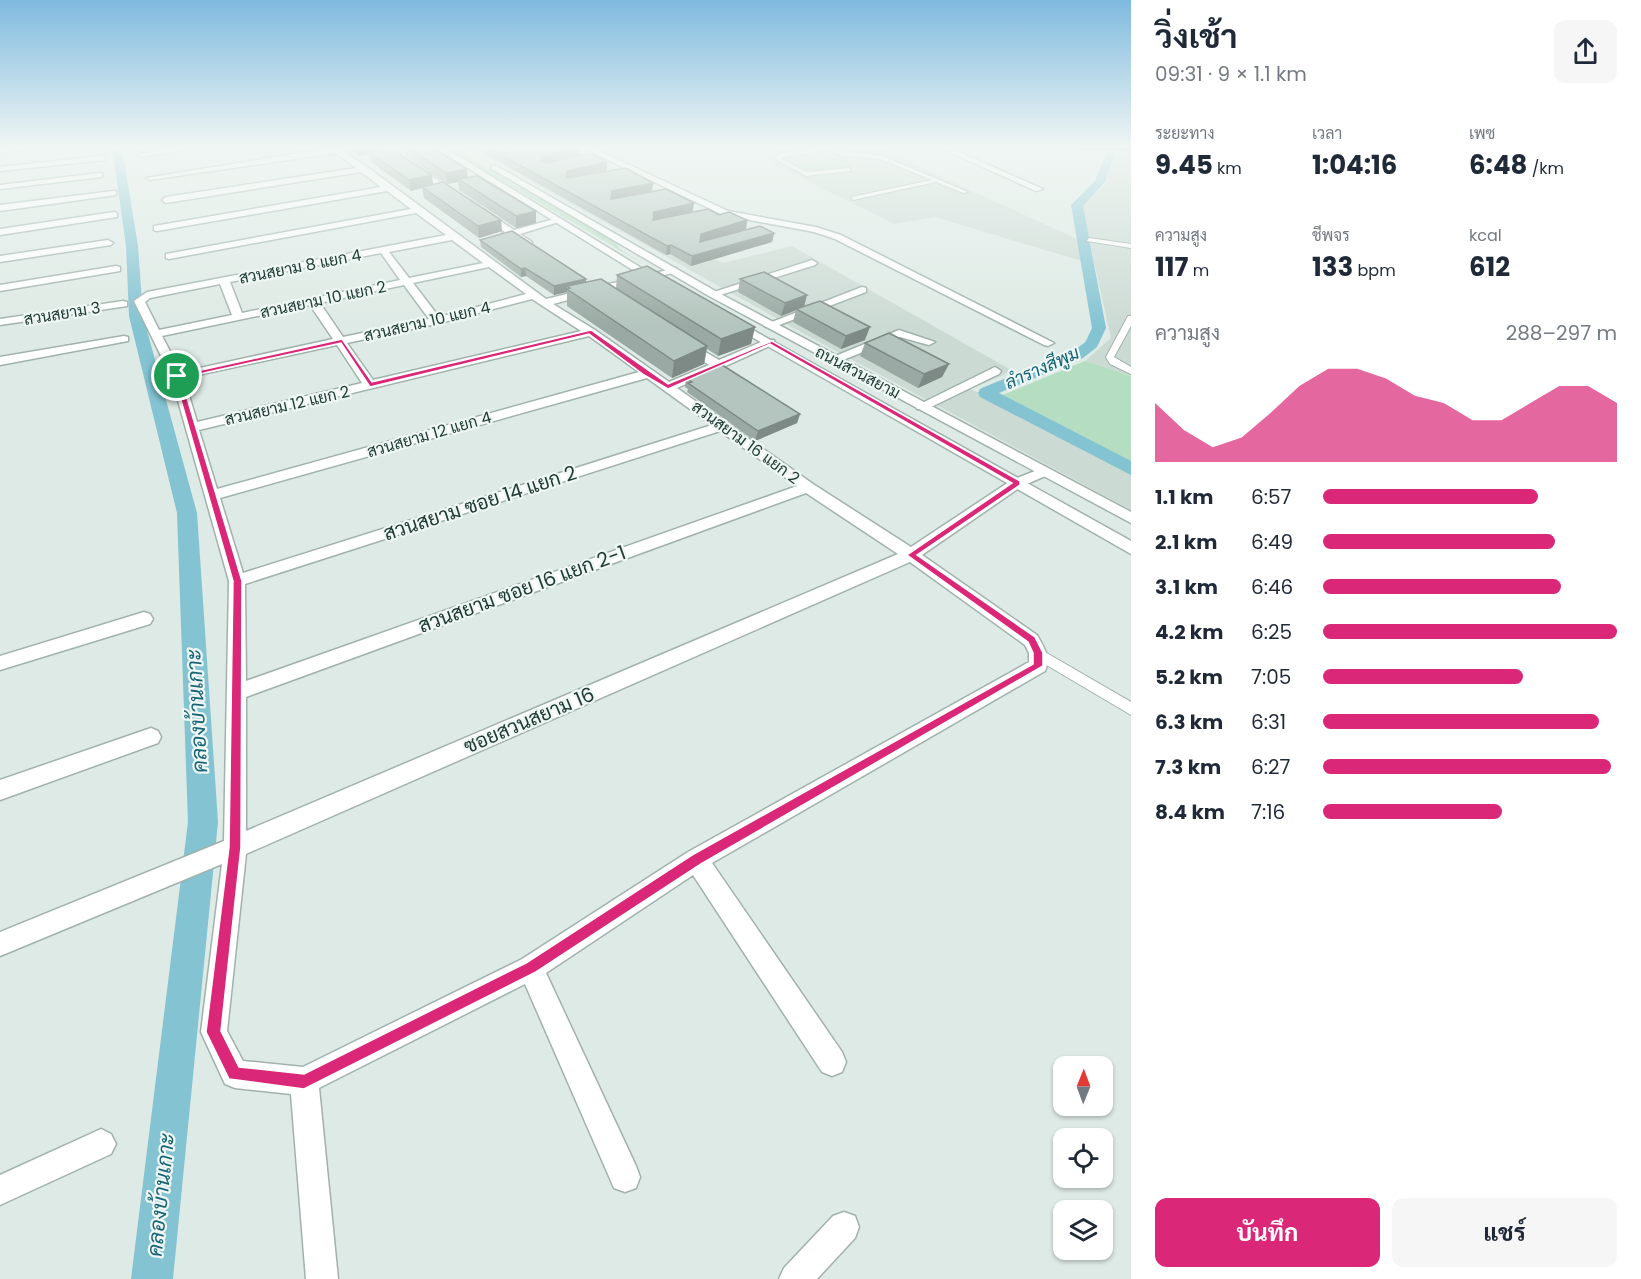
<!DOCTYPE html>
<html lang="th">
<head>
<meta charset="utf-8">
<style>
	body { margin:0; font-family:Poppins,Sarabun,sans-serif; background:#f6f6f7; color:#1f2937; height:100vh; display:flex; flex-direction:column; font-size:22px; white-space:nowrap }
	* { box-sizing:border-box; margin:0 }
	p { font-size:20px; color:#747a83 }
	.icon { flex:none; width:33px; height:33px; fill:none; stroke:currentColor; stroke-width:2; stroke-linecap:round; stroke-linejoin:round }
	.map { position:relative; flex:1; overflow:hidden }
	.side { display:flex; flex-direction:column; background:#fff; width:510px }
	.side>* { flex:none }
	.needle { width:39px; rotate:1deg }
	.buttons { position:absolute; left:1053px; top:1056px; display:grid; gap:12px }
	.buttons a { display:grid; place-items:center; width:60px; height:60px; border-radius:12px; background:#fff; box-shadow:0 2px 4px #0004; font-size:30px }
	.pin { position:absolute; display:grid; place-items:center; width:51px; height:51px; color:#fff; margin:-26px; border:3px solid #fff; border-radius:50%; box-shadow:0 2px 6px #0007 }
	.round { display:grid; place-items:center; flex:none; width:63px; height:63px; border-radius:12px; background:#f6f6f7 }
	.overview { display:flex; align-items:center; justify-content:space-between; height:102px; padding:0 24px }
	h1 { font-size:33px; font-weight:700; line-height:45px }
	.metrics { display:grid; grid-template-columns:repeat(3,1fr); gap:9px; height:102px; padding:6px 24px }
	.metrics div { display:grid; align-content:center }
	.metrics b { font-size:26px; font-weight:700 }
	.metrics small { font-size:16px; font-weight:400 }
	.metrics p { font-size:16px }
	.chart { height:168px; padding:12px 24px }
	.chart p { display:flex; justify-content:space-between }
	.chart svg { width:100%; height:108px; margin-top:6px; fill:#db2777; opacity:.7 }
	.primary-button { display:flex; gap:12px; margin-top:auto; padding:12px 24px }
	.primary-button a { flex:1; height:69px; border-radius:12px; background:#db2777; color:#fff; font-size:24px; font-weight:700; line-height:69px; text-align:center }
	.primary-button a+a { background:#f6f6f7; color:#1f2937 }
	ul { padding:0 24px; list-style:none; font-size:20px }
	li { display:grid; grid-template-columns:96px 72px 1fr; align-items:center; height:45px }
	li i { height:15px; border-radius:8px; background:#db2777 }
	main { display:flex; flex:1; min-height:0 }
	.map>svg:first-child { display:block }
	.built { fill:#ccdad4 }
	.green { fill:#b5ddc1 }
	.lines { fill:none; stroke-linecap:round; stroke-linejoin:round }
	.canal { fill:#83c3d2; fill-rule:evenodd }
	.service-casing { stroke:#a1b2ac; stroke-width:2 }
	.minor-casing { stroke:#a1b2ac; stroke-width:3 }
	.tertiary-casing { stroke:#a1b2ac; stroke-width:3 }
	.trunk-casing { stroke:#bcc4c2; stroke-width:3 }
	.service { fill:#fff; fill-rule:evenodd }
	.minor { fill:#fff; fill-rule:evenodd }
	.tertiary { fill:#fff; fill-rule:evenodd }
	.trunk { fill:#458478; fill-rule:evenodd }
	.wall { fill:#9aa9a3 }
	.shaded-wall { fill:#7d8a85 }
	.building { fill:#b3c5be; stroke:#7d8a85; stroke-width:1.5 }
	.route { fill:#db2777; stroke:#fff; stroke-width:1.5; fill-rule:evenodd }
	.labels { text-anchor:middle; stroke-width:4.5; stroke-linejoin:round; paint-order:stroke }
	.far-street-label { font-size:16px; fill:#1f3a34; stroke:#eef7f3 }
	.far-water-label { font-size:18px; font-style:italic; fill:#186477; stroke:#eef7f3 }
	.street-label { font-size:20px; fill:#1f3a34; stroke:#eef7f3 }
	.water-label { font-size:21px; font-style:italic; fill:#186477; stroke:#eef7f3 }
</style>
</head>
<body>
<main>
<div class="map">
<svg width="1131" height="1279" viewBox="0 0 1131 1279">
	<rect width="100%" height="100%" fill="#deeae5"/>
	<g class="built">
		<path d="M471,148H503L723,263L792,246L1013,371L970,389L993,399L1131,476V510L810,337Z"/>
		<path d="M778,148H879L1079,240L1085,262L935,217L894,224L773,164Z"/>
		<path d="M1114,152L1131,153V376L1085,361L1111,338L1082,206L1104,186Z"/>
	</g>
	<g class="green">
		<path d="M446,148H454L615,242L619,248L645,265Z"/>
		<path d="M835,158L851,166L814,171L799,164Z"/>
		<path d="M1085,361L1131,376V476L993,399Z"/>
	</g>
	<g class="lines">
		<g class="canal">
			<path d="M109,148H119L124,160L138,246L143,316L197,513L218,822L173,1279H131L188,822L177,513L129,316L126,246L114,160Z"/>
			<path d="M1107,151L1115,153L1105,182L1083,206L1106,328L1097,347L1083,358L999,393L1131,461V475L980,397L978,393L980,389C1000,379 1076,354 1086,341C1088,337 1090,332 1092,328L1071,205L1095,181Z"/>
		</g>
		<defs>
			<g id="service">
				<path d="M819,148L883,156L968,192L963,193L936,182L853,200L851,197L932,180L880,159L843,156L828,150L780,158L807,172L849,168L851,171L806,176L773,158L781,153Z"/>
				<path d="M1089,238L1131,244V248L1087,241Z"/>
				<path d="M1128,316H1131V326L1114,357L1131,367V374L1110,364L1106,357Z"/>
				<path d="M1038,648L1131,702V715L1033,657L1031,653L1033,649Z"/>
			</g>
			<g id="minor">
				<path d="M26,148L23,150L0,153V149Z"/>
				<path d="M173,148H194L141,157L137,155Z"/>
				<path d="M331,148H339L367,167L546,299L676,268V272L553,304L595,330L669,382L709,365L682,347V343H690L719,360L766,340H774V344L677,388L813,484L911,547L1012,480L1045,467L1052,471L1050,474L1022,486L922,555L1037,635C1044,647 1051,658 1045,671L712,863L842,1052L846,1062L842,1072L832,1076L822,1072L693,875L546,973L636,1166L640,1177L636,1188L625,1192L614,1188L525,984L319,1088L338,1279H306L291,1094L235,1088L225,1084L201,1032L222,864L0,956V932L224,841L229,581L171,376L134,301L147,292L446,235L416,213L169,259L166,258V254L411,209L387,191L157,231L154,230V226L381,187L361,172L166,203L162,200L166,197L356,168L336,153L150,180L146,178ZM452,240L483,263L409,278L389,252ZM381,253L400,280L242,313L230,282ZM489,267L526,294L439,317L413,283ZM220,284L232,315L159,330L145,302L150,298ZM404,285L429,319L343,337L320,303ZM532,299L581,331L373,380L347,343L436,324ZM310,305L333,339L181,372L162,336ZM589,336L639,372L217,489L199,430ZM337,345L362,383L197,422L184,378ZM647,378L712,425L243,573L220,498ZM720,431L797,486L246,681L245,584ZM806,493L898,554L246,831V697ZM910,562L1025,645L1029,653V662L688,852L522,959L303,1067L243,1061L227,1031L246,854Z"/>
				<path d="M381,148H390L461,196L454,198Z"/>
				<path d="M583,148H593L728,211L816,227L841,235L1054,343L1048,346L1044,345L835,239L814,232L723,215Z"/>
				<path d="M940,148H950L1043,189L1036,191Z"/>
				<path d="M102,156H105V160L0,171V167Z"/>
				<path d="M99,173H102V177L0,189V185Z"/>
				<path d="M113,191H116V195L0,211V205Z"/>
				<path d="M479,211H485L514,230L558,218L562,221L520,234L532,242V246L529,247L511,236L502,237L500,235L505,232L479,215Z"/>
				<path d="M114,212L117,213V217L0,235V229Z"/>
				<path d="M108,240L113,243L111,245L0,262V256Z"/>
				<path d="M812,260L817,263L815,265L717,296L708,294Z"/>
				<path d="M116,266L120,267V271L0,291V285Z"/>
				<path d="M862,287L866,288V292L774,327H766L764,325Z"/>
				<path d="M123,301L127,302V306L0,325V319Z"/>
				<path d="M899,330L935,342L929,345L900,337L838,362L834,363L828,359Z"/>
				<path d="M124,336L128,337V341L0,365V357Z"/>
				<path d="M995,367L1001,371L999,374L927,409H917L916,406Z"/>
				<path d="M144,612L150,614L153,619L150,624L0,670V656Z"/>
				<path d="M151,728L158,731L161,737L158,743L0,800V780Z"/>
				<path d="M101,1129L111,1134L116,1144L111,1154L0,1205V1175Z"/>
				<path d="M844,1212L855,1216L859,1227L855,1238L817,1279H779L784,1268L833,1216Z"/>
			</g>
			<g id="tertiary">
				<path d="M436,148H445L661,280L652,282Z"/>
				<path d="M495,165L717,292L1131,512V523L709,296L492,169L491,167Z"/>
				<path d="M733,319L1131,541V554L729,324V320Z"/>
			</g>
			<path id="trunk" d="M1062,148H1131V151L1065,150Z"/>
		</defs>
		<use href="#service" class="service-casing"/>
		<use href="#minor" class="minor-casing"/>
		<use href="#tertiary" class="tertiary-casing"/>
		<use href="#trunk" class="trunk-casing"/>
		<use href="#service" class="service"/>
		<use href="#minor" class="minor"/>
		<use href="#tertiary" class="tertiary"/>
		<use href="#trunk" class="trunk"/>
	</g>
	<g class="wall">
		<path d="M349,148H381L382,150L432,175L433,185L502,231L479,238L424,198L422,188L411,191L371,162L369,154L358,156Z"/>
		<path d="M394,148H440L441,153L467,169V177L536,211V223L516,228L459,190L458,182L447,184L406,156L405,149L396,150Z"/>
		<path d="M477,148H579V155L559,160L607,162V170L574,177L653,183L652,191L693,211L672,216L719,215L747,220L746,229L727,235L774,233L772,242L691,266L670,254L666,255L487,155Z"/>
		<path d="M480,240L586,283L616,289L617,275L755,327L751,344L718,356L707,349L704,364L672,378L567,306V292L554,295L526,276L521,277L481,247Z"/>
		<path d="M740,279L804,307L865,340L841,349L793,322L796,310L781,316L738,292Z"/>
		<path d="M865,343L949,364L942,377L918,388L860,356Z"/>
		<path d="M686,378L800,414L797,423L755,441L687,392L688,389L685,387Z"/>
	</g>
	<g class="shaded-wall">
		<path d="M137,148H159L138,152Z"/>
		<path d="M357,148H381L382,152H369V154L358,156Z"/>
		<path d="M437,148H440L441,154L435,150Z"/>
		<path d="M576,148H579V155L541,165V169V157Z"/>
		<path d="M607,162V170L566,178L567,171Z"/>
		<path d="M467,169L468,180L458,179V182L447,184L446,173Z"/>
		<path d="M432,175L433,186L422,187V188L411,191L409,180Z"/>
		<path d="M653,183L652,191L611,208L612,191Z"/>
		<path d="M694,203L693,211L653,221L654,212Z"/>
		<path d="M536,211V223L516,228V216Z"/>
		<path d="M501,220L502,231L479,238L478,226Z"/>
		<path d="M747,220L746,229L699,243L701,234Z"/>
		<path d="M774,233L772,242L691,266L692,256Z"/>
		<path d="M671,245L670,254L666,255L667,246Z"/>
		<path d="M525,268L526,276L521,277V269Z"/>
		<path d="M586,279V287L570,288L567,286V292L554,295V286Z"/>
		<path d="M807,295L804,307L781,316L785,303Z"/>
		<path d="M755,327L751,344L718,356L721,339Z"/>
		<path d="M870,327L865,340L841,349L846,336Z"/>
		<path d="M707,346L704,364L672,378L674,361Z"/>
		<path d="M949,364L942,377L918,388L924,374Z"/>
		<path d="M800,414L797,423L755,441L758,431Z"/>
	</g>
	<g class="building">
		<path d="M408,148H437L435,150L467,169L446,173Z"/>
		<path d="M488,148H576L541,157V161L546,163L591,153L607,162L567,171L566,178L626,168L653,183L612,191L611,199L666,189L694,203L654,212L653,220L708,209L719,215L729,212L747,220L701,234L700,242L760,226L774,233L692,256L671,245L667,246Z"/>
		<path d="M390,149L432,175L409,180L369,152Z"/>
		<path d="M477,176L536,211L516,216L458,179Z"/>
		<path d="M443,182L501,220L478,226L422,187Z"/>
		<path d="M512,231L586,279L554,286L525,268L521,269L480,240Z"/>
		<path d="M647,266L755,327L721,339L617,275Z"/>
		<path d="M764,272L807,295L785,303L740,279Z"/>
		<path d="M601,279L707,346L674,361L567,289L570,288L567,286Z"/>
		<path d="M820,301L870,327L846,336L796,309Z"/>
		<path d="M889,333L949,364L924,374L865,343Z"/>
		<path d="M719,363L800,414L758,431L688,383L692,382L686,378Z"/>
	</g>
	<linearGradient id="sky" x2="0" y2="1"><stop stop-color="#7fbadf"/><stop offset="0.45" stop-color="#f0f6f3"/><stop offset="1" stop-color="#f0f6f3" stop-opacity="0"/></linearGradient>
	<rect width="1131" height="327" fill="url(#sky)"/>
	<path class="route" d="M591,330L668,384L772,341L1020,481V485L917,555L1035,637L1043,653V666L701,864L536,972L304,1089L229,1079L206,1032L229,847L233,581L174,376L342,339L372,382ZM589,334L644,375L668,389L770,344L1012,483L907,555L1028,642L1033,653V664L692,855L526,963L304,1074L239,1067L221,1031L241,847L242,581L181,378L341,343L370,387Z"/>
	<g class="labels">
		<g class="far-street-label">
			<text transform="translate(300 266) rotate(-11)" y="6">สวนสยาม 8 แยก 4</text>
			<text transform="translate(323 299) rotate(-12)" y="6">สวนสยาม 10 แยก 2</text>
			<text transform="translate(62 313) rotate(-9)" y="6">สวนสยาม 3</text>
			<text transform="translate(427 321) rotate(-13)" y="6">สวนสยาม 10 แยก 4</text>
			<text transform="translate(858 372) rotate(28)" y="6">ถนนสวนสยาม</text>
			<text transform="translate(287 405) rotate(-13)" y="6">สวนสยาม 12 แยก 2</text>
			<text transform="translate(429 434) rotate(-16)" y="6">สวนสยาม 12 แยก 4</text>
			<text transform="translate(746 442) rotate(36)" y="6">สวนสยาม 16 แยก 2</text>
		</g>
		<g class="far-water-label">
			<text transform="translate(1042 368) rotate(-24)" y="6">ลำรางสีพูม</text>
		</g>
		<g class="street-label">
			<text transform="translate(480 503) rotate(-18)" y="7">สวนสยาม ซอย 14 แยก 2</text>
			<text transform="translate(522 589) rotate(-20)" y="7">สวนสยาม ซอย 16 แยก 2-1</text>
			<text transform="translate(529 720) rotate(-23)" y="7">ซอยสวนสยาม 16</text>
		</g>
		<g class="water-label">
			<text transform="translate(197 711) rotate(-93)" y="7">คลองบ้านเกาะ</text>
			<text transform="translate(161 1195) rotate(-84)" y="7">คลองบ้านเกาะ</text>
		</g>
	</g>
</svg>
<div class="buttons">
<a><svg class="needle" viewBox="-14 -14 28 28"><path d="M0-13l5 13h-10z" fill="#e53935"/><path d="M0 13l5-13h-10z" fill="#747a83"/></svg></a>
<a><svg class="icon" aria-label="locate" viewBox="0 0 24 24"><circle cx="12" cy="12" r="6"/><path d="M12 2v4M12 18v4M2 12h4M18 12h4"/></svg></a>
<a><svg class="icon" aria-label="layers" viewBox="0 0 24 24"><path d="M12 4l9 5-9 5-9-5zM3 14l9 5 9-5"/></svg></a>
</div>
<div class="pin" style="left:177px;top:376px;background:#1e9e55"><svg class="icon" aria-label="arrive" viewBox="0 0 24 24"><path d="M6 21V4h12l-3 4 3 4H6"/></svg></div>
</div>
<section class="side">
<div class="overview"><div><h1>วิ่งเช้า</h1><p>09:31 · 9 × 1.1 km</p></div><a class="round"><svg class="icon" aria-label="share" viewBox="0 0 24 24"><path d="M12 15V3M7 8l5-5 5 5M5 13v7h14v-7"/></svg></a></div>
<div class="metrics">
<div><p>ระยะทาง</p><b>9.45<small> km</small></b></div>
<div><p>เวลา</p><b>1:04:16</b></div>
<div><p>เพซ</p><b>6:48<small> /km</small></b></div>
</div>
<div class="metrics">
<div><p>ความสูง</p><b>117<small> m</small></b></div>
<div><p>ชีพจร</p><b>133<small> bpm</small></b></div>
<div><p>kcal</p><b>612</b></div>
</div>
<div class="chart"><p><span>ความสูง</span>288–297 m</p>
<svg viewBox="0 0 160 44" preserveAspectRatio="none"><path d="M0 44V20L10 31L20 38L30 34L40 24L50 13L60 6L70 6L80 10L90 17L100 20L110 27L120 27L130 20L140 13L150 13L160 20V44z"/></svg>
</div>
<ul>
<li><b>1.1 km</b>6:57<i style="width:73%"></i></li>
<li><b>2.1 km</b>6:49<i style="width:79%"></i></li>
<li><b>3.1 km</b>6:46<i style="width:81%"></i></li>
<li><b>4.2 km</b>6:25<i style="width:100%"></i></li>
<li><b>5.2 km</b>7:05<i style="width:68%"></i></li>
<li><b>6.3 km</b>6:31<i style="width:94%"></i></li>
<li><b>7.3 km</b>6:27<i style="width:98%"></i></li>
<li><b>8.4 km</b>7:16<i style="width:61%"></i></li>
</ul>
<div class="primary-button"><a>บันทึก</a><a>แชร์</a></div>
</section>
</main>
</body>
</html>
